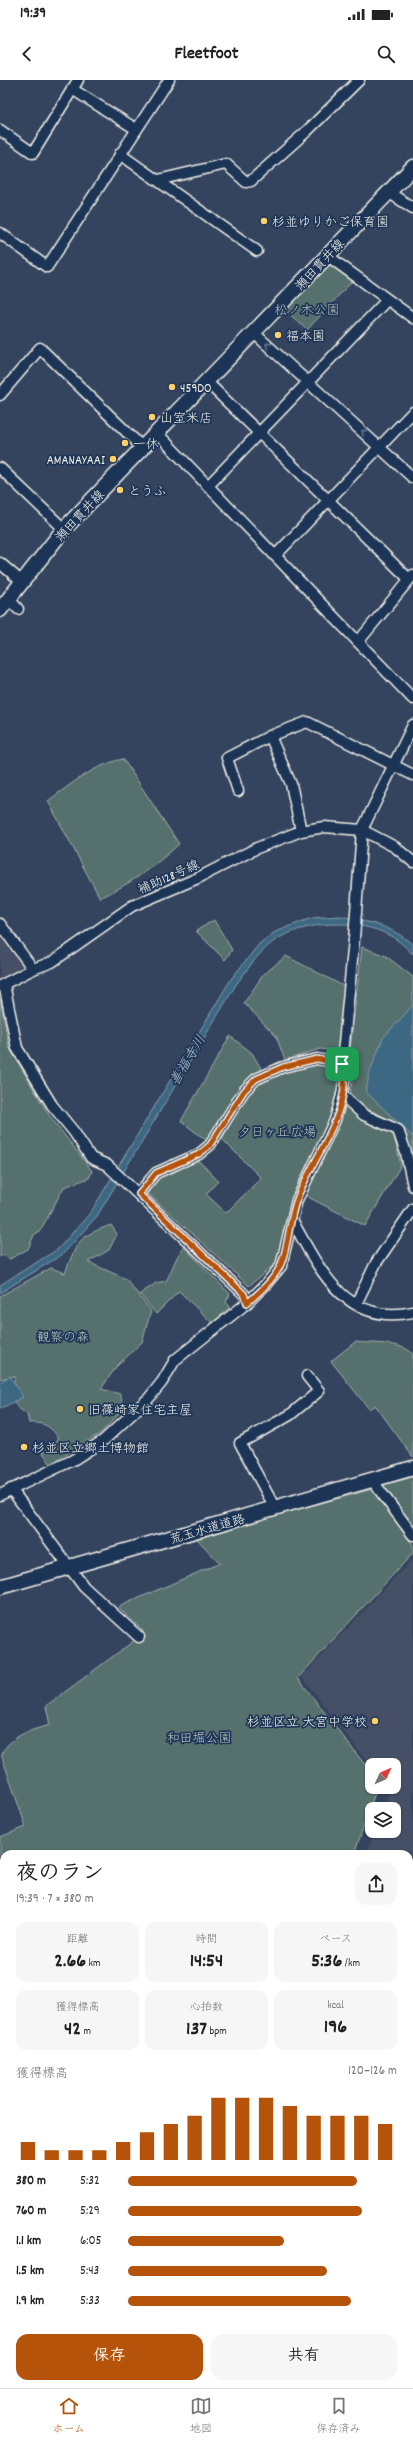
<!DOCTYPE html>
<html lang="ja">
<head>
<meta charset="utf-8">
<style>
	body { margin:0; font-family:Dekko,"Klee One",sans-serif; background:#f6f6f6; color:#222; height:100vh; display:flex; flex-direction:column; font-size:15px; white-space:nowrap }
	* { box-sizing:border-box; margin:0 }
	p { font-size:13px; color:#767676 }
	.icon { flex:none; width:22px; height:22px; fill:none; stroke:currentColor; stroke-width:2; stroke-linecap:round; stroke-linejoin:round }
	.map { position:relative; flex:1; overflow:hidden }
	.panel { position:absolute; left:0px; top:1770px; width:413px; height:538px; display:flex; flex-direction:column; background:#fff; border-radius:12px 12px 0 0; box-shadow:0 1px 3px #0004 }
	.panel>* { flex:none }
	.needle { width:26px; rotate:46deg }
	.tools { position:absolute; left:365px; top:1678px; display:grid; gap:8px }
	.tools a { display:grid; place-items:center; width:36px; height:36px; border-radius:8px; background:#fff; box-shadow:0 1px 3px #0004; font-size:20px }
	.pin { position:absolute; display:grid; place-items:center; width:34px; height:34px; color:#fff; margin:-17px; border-radius:8px; box-shadow:0 2px 6px #0006 }
	.round { display:grid; place-items:center; flex:none; width:42px; height:42px; border-radius:12px; background:#f6f6f6 }
	.head { display:flex; align-items:center; justify-content:space-between; height:68px; padding:0 16px }
	h1 { font-size:22px; font-weight:800; line-height:30px }
	.figures { display:grid; grid-template-columns:repeat(3,1fr); gap:6px; height:68px; padding:4px 16px }
	.figures div { display:grid; align-content:center; border-radius:10px; background:#f6f6f6; text-align:center }
	.figures b { font-size:20px; font-weight:800 }
	.figures small { font-size:11px; font-weight:400 }
	.figures p { font-size:11px }
	.chart { height:112px; padding:8px 16px }
	.chart p { display:flex; justify-content:space-between }
	.chart svg { width:100%; height:72px; margin-top:4px; stroke:#b45309; stroke-width:6 }
	.button { display:flex; gap:8px; margin-top:auto; padding:8px 16px }
	.button a { flex:1; height:46px; border-radius:12px; background:#b45309; color:#fff; font-size:16px; font-weight:800; line-height:46px; text-align:center }
	.button a+a { background:#f6f6f6; color:#222 }
	ul { padding:0 16px; list-style:none; font-size:13px }
	li { display:grid; grid-template-columns:64px 48px 1fr; align-items:center; height:30px }
	li i { height:10px; border-radius:5px; background:#b45309 }
	.status { display:flex; justify-content:space-between; align-items:center; height:28px; padding:0 20px; background:#fff; direction:ltr }
	.status svg { height:11px; fill:currentColor }
	header { display:flex; justify-content:space-between; align-items:center; height:52px; padding:0 16px; background:#fff; font-size:18px; font-weight:800 }
	.tabs { display:flex; justify-content:space-around; align-items:center; height:56px; border-top:1px solid #e0e0e0; background:#fff; font-size:11px; color:#767676 }
	.tabs a { display:grid; justify-items:center; gap:2px }
	.tabs .selected { color:#b45309 }
	.map>svg:first-child { display:block }
	.built { fill:#444f65 }
	.green { fill:#546f6d; stroke:#a4b0aa }
	.water { fill:#3d6883; stroke:#869fab }
	.lines { fill:none; stroke-linecap:round; stroke-linejoin:round }
	.minor-casing { stroke:#f4f1e8; stroke-width:13 }
	.secondary-casing { stroke:#f4f1e8; stroke-width:17 }
	.primary-casing { stroke:#f4f1e8; stroke-width:19 }
	.minor { stroke:#1d3557; stroke-width:10 }
	.secondary { stroke:#1d3557; stroke-width:14 }
	.primary { stroke:#697266; stroke-width:16 }
	.oneway { stroke:#68778a }
	.route-casing { stroke:#fff; stroke-width:8 }
	.route { stroke:#b45309; stroke-width:5 }
	.poi-dot { fill:#ffd166; stroke:#1d3557; stroke-width:1.5 }
	.labels { text-anchor:middle; stroke-width:3.5; stroke-linejoin:round; paint-order:stroke }
	.poi-label { font-size:13px; fill:#f4f1e8; stroke:#1d3557; text-anchor:start }
	.street-label { font-size:13px; fill:#f4f1e8; stroke:#1d3557 }
	.park-label { font-size:13px; fill:#bcc4bd; stroke:#1d3557 }
	.water-label { font-size:14px; font-style:italic; fill:#b4c1c5; stroke:#1d3557 }
</style>
</head>
<body>
<div class="status"><b>19:39</b><svg viewBox="0 0 49 12"><path d="M0 12V9h3v3zM5 12V6h3v6zM10 12V3h3v9zM15 12V0h3v12zM26 1h20v11H26zM47 4h2v5h-2z"/></svg></div>
<header><svg class="icon" aria-label="back" viewBox="0 0 24 24"><path d="M15 5l-7 7 7 7"/></svg>Fleetfoot<svg class="icon" aria-label="search" viewBox="0 0 24 24"><circle cx="10" cy="10" r="6"/><path d="M15 15l6 6"/></svg></header>
<div class="map">
<svg width="413" height="2308" viewBox="0 0 413 2308">
	<rect width="100%" height="100%" fill="#34445f"/>
	<filter id="ink" filterUnits="userSpaceOnUse"><feTurbulence type="fractalNoise" baseFrequency=".025" numOctaves="2"/><feDisplacementMap in="SourceGraphic" scale="8" xChannelSelector="R" yChannelSelector="G"/><feConvolveMatrix kernelMatrix="1 2 1 2 8 2 1 2 1" color-interpolation-filters="sRGB"/></filter>
	<g filter="url(#ink)">
		<g class="built">
			<path d="M0,851L25,887L0,902Z"/>
			<path d="M413,1478V1786L409,1788V1774H366L375,1751H394V1729H383L389,1712L386,1707H394V1685H372V1688L302,1597Z"/>
			<path d="M409,1801L413,1804V2008L409,2006Z"/>
			<path d="M409,2210H413L412,2308H332L331,2304H409Z"/>
			<path d="M4,2226V2257L0,2251V2227Z"/>
		</g>
		<g class="green">
			<path d="M330,185L352,201L307,250L285,230Z"/>
			<path d="M123,679L179,764C155,786 130,804 100,818L48,721C71,704 94,685 123,679Z"/>
			<path d="M214,840L232,870L225,880L196,851Z"/>
			<path d="M362,867L386,876L413,897V1085L406,1055L394,1042L366,1028L350,1014L353,996L348,987Z"/>
			<path d="M286,876L345,907L338,971L320,969L285,980L276,956L244,923L263,895Z"/>
			<path d="M0,919L9,967L49,1035L92,1091L89,1098L64,1107L40,1151L34,1155L28,1169L10,1179L3,1175L0,1177Z"/>
			<path d="M230,956L252,973L263,992L207,1061L181,1041Z"/>
			<path d="M329,983L340,993L338,1013L331,1039L293,1116L276,1183L249,1206L148,1113L158,1096L173,1093L194,1080L200,1082L218,1101L206,1114L226,1133L261,1098L222,1059C230,1045 237,1029 247,1016C266,991 301,988 329,983Z"/>
			<path d="M344,1023L393,1053L401,1085L365,1146L304,1115Z"/>
			<path d="M111,1145L117,1154L109,1170L88,1182L126,1199L151,1231L142,1262L116,1287L101,1309L120,1314L124,1328L102,1352L51,1384L43,1373L59,1358C50,1346 44,1342 29,1343L27,1334C8,1323 11,1315 15,1296L0,1299V1216L51,1188L65,1193C78,1161 77,1157 111,1145Z"/>
			<path d="M184,1167L230,1214L226,1222L230,1227L212,1243L179,1211L156,1234L140,1214L156,1203L166,1201C173,1189 174,1179 184,1167Z"/>
			<path d="M355,1262C371,1264 401,1261 413,1274V1377L375,1325L369,1329L331,1281Z"/>
			<path d="M413,1397V1450L382,1408L383,1405Z"/>
			<path d="M373,1409L413,1465V1473L298,1598L372,1694V1707H377L354,1774H4V1786L0,1785V1757L26,1747L1,1674C13,1654 29,1651 50,1645L46,1626L135,1560L143,1551L118,1527L220,1483L195,1457Z"/>
			<path d="M4,1874V1901L0,1896V1875Z"/>
			<path d="M0,1913L4,1917V1928L0,1932Z"/>
			<rect x="281" y="2304" width="37" height="4"/>
		</g>
		<g class="water">
			<path d="M340,836C367,842 392,845 413,865V874C408,870 403,864 397,860C366,838 310,840 279,858C261,868 249,888 237,903L97,1136L63,1174L0,1213V1205L58,1169L91,1132L231,899L260,863L275,852L290,846L312,838Z"/>
			<path d="M413,925V1057L366,1012L369,994L383,958Z"/>
			<path d="M10,1296L23,1317L0,1329V1302Z"/>
		</g>
		<g class="lines">
			<defs>
				<g id="minor">
					<path d="M72,9L136,49"/>
					<path d="M0,50L33,73L78,0"/>
					<path d="M120,74L257,171"/>
					<path d="M158,100L226,84L246,102L251,101L307,51L359,0"/>
					<path d="M388,112L413,128"/>
					<path d="M0,153L47,187L169,0"/>
					<path d="M328,176L413,238"/>
					<path d="M254,253L413,398"/>
					<path d="M206,301L409,499"/>
					<path d="M0,315L40,268L143,368"/>
					<path d="M157,353L413,619"/>
					<path d="M0,388L64,449"/>
					<path d="M208,406L387,220"/>
					<path d="M275,476L413,332"/>
					<path d="M0,483L22,502"/>
					<path d="M9,519L18,529"/>
					<path d="M358,562L413,495"/>
					<path d="M270,656L291,704L301,751"/>
					<path d="M238,711L227,678L270,656L307,642L413,695"/>
					<path d="M0,844L33,889"/>
					<path d="M4,904L17,968L52,1025L74,1052L91,1078L107,1085L244,1214L247,1223"/>
					<path d="M0,906L33,889L52,882L132,826L198,798L257,768L301,751L324,747L362,750L395,767L413,782"/>
					<path d="M342,1015L364,1035L398,1050L406,1073L413,1106"/>
					<path d="M139,1113L156,1093L199,1074L210,1065L244,1011L256,999L283,987L317,979L342,984"/>
					<path d="M292,1140C319,1189 346,1247 413,1232"/>
					<path d="M356,1224L376,1183L413,1129"/>
					<path d="M372,1400L413,1455"/>
					<path d="M11,1409L84,1507L139,1557"/>
					<path d="M0,1415L73,1380L104,1360L149,1318L162,1302L175,1280L247,1223L266,1204L281,1186L297,1120L335,1040L342,1015L345,995L342,984L354,859L362,750L413,645"/>
					<path d="M275,1428L240,1363L290,1335L319,1311L307,1296"/>
					<path d="M409,1795L413,1794"/>
					<path d="M0,1904L4,1909"/>
					<path d="M0,2019H4"/>
					<path d="M409,2055L413,2053"/>
					<path d="M0,2084L4,2085"/>
					<path d="M409,2205H413"/>
					<path d="M171,2304L172,2308"/>
					<path d="M323,2308V2304"/>
				</g>
				<g id="secondary">
					<path d="M0,530L64,449L413,87"/>
					<path d="M0,1507L413,1388"/>
				</g>
				<g id="primary">
					<path d="M0,2287L4,2293"/>
					<path d="M11,2304L14,2308"/>
				</g>
			</defs>
			<use href="#minor" class="minor-casing"/>
			<use href="#secondary" class="secondary-casing"/>
			<use href="#primary" class="primary-casing"/>
			<use href="#minor" class="minor"/>
			<use href="#secondary" class="secondary"/>
			<use href="#primary" class="primary"/>
		</g>
		<defs><path id="oneway-chevron" d="M-2-3.5L2.5 0L-2 3.5" fill="none" stroke-width="1.6" stroke-linecap="round" stroke-linejoin="round"/></defs>
		<g class="oneway">
			<use href="#oneway-chevron" transform="translate(268 265) rotate(-138)"/>
			<use href="#oneway-chevron" transform="translate(364 352) rotate(-138)"/>
		</g>
	</g>
	<g class="lines" filter="url(#ink)">
		<defs>
			<path id="route" d="M317,979L342,984C355,1026 311,1081 297,1119C289,1140 289,1164 281,1184C275,1199 259,1213 247,1223L244,1214L139,1114L156,1093L199,1074L210,1065L244,1011L256,999L283,987Z"/>
		</defs>
		<use href="#route" class="route-casing"/>
		<use href="#route" class="route"/>
	</g>
	<g class="poi-dot">
		<circle cx="264" cy="141" r="4"/>
		<circle cx="278" cy="255" r="4"/>
		<circle cx="172" cy="307" r="4"/>
		<circle cx="152" cy="337" r="4"/>
		<circle cx="125" cy="363" r="4"/>
		<circle cx="113" cy="379" r="4"/>
		<circle cx="120" cy="410" r="4"/>
		<circle cx="80" cy="1329" r="4"/>
		<circle cx="24" cy="1367" r="4"/>
		<circle cx="375" cy="1641" r="4"/>
	</g>
	<g class="labels">
		<g class="poi-label">
			<text x="272" y="146">杉並ゆりかご保育園</text>
			<text x="286" y="260">福本園</text>
			<text x="180" y="312">459DO</text>
			<text x="160" y="342">山室米店</text>
			<text x="133" y="368">一休</text>
			<text x="105" y="384" text-anchor="end">AMANAYAAI</text>
			<text x="128" y="415">とうふ</text>
			<text x="88" y="1334">旧篠崎家住宅主屋</text>
			<text x="32" y="1372">杉並区立郷土博物館</text>
			<text x="367" y="1646" text-anchor="end">杉並区立 大宮中学校</text>
		</g>
		<g class="street-label">
			<text transform="translate(319 184) rotate(-47)" y="5">瀬田貫井線</text>
			<text transform="translate(79 435) rotate(-47)" y="5">瀬田貫井線</text>
			<text transform="translate(168 796) rotate(-24)" y="5">補助128号線</text>
			<text transform="translate(207 1448) rotate(-16)" y="5">荒玉水道道路</text>
		</g>
		<g class="park-label">
			<text x="307" y="234">松ノ木公園</text>
			<text x="277" y="1056">夕日ヶ丘広場</text>
			<text x="63" y="1261">観察の森</text>
			<text x="199" y="1662">和田堀公園</text>
		</g>
		<g class="water-label">
			<text transform="translate(187 980) rotate(-59)" y="5">善福寺川</text>
		</g>
	</g>
</svg>
<div class="tools">
<a><svg class="needle" viewBox="-14 -14 28 28"><path d="M0-13l5 13h-10z" fill="#e53935"/><path d="M0 13l5-13h-10z" fill="#767676"/></svg></a>
<a><svg class="icon" aria-label="layers" viewBox="0 0 24 24"><path d="M12 4l9 5-9 5-9-5zM3 14l9 5 9-5"/></svg></a>
</div>
<div class="pin" style="left:342px;top:984px;background:#1e9e55"><svg class="icon" aria-label="arrive" viewBox="0 0 24 24"><path d="M6 21V4h12l-3 4 3 4H6"/></svg></div>
<section class="panel">
<div class="head"><div><h1>夜のラン</h1><p>19:39 · 7 × 380 m</p></div><a class="round"><svg class="icon" aria-label="share" viewBox="0 0 24 24"><path d="M12 15V3M7 8l5-5 5 5M5 13v7h14v-7"/></svg></a></div>
<div class="figures">
<div><p>距離</p><b>2.66<small> km</small></b></div>
<div><p>時間</p><b>14:54</b></div>
<div><p>ペース</p><b>5:36<small> /km</small></b></div>
</div>
<div class="figures">
<div><p>獲得標高</p><b>42<small> m</small></b></div>
<div><p>心拍数</p><b>137<small> bpm</small></b></div>
<div><p>kcal</p><b>196</b></div>
</div>
<div class="chart"><p><span>獲得標高</span>120–126 m</p>
<svg viewBox="0 0 160 44" preserveAspectRatio="none"><path d="M5 44V33M15 44V38M25 44V38M35 44V38M45 44V33M55 44V27M65 44V22M75 44V17M85 44V6M95 44V6M105 44V6M115 44V11M125 44V17M135 44V17M145 44V17M155 44V22"/></svg>
</div>
<ul>
<li><b>380 m</b>5:32<i style="width:85%"></i></li>
<li><b>760 m</b>5:29<i style="width:87%"></i></li>
<li><b>1.1 km</b>6:05<i style="width:58%"></i></li>
<li><b>1.5 km</b>5:43<i style="width:74%"></i></li>
<li><b>1.9 km</b>5:33<i style="width:83%"></i></li>
</ul>
<div class="button"><a>保存</a><a>共有</a></div>
</section>
</div>
<nav class="tabs">
<a class="selected"><svg class="icon" aria-label="home" viewBox="0 0 24 24"><path d="M3 11l9-7 9 7M6 9v11h12V9"/></svg>ホーム</a>
<a><svg class="icon" aria-label="map" viewBox="0 0 24 24"><path d="M3 6l6-2 6 2 6-2v14l-6 2-6-2-6 2zM9 4v14M15 6v14"/></svg>地図</a>
<a><svg class="icon" aria-label="saved" viewBox="0 0 24 24"><path d="M7 4h10v16l-5-4-5 4z"/></svg>保存済み</a>
</nav>
</body>
</html>
